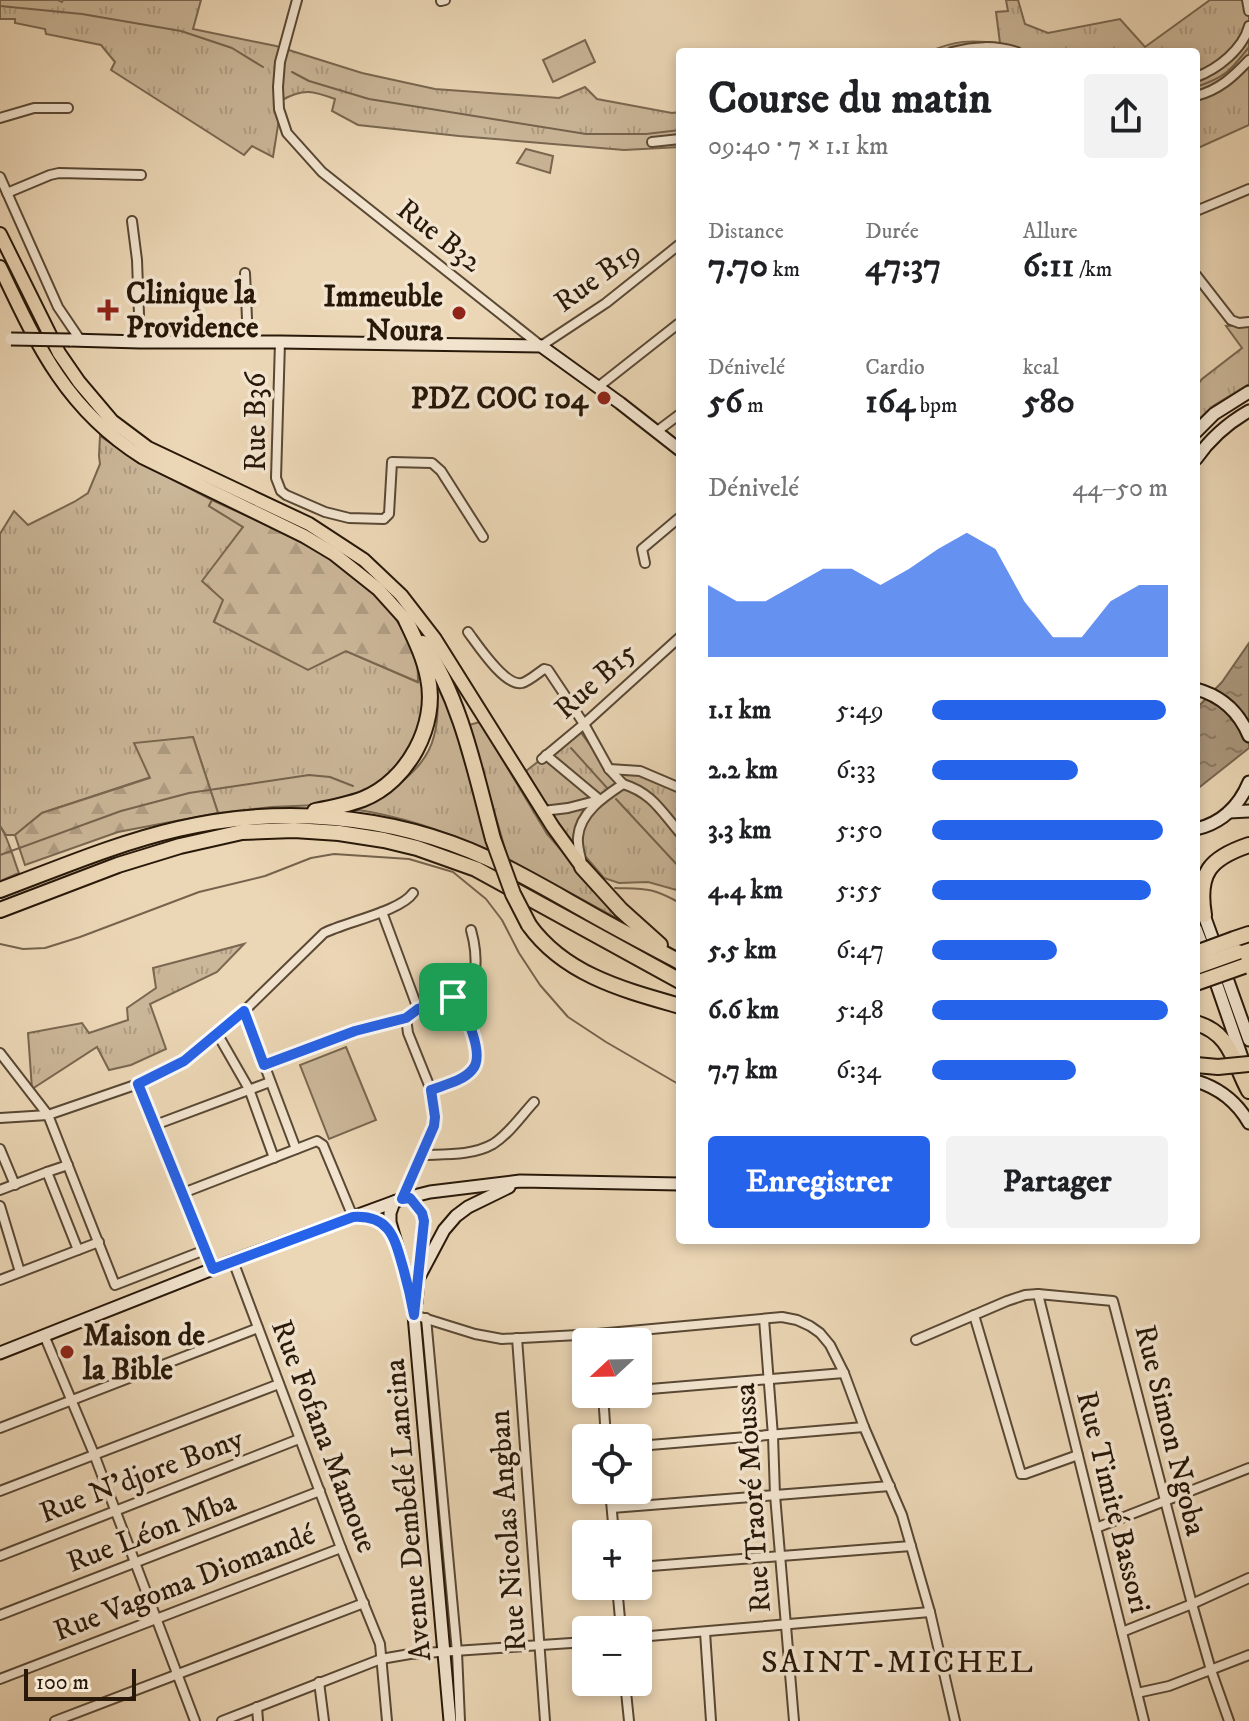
<!DOCTYPE html>
<html lang="fr">
<head>
<meta charset="utf-8">
<style>
	body { margin:0; font-family:"IM FELL DW Pica",serif; background:#f2f2f2; color:#202124; height:100vh; display:flex; flex-direction:column; font-size:30px; white-space:nowrap }
	* { box-sizing:border-box; margin:0 }
	p { font-size:26px; color:#757577 }
	.icon { flex:none; width:44px; height:44px; fill:none; stroke:currentColor; stroke-width:2; stroke-linecap:round; stroke-linejoin:round }
	.map { position:relative; flex:1; overflow:hidden }
	.details { position:absolute; left:676px; top:48px; width:524px; height:1196px; display:flex; flex-direction:column; background:#fff; border-radius:8px; box-shadow:0 4px 12px #0003 }
	.details>* { flex:none }
	.needle { width:52px; rotate:248deg }
	.controls { position:absolute; left:572px; top:1328px; display:grid; gap:16px }
	.controls a { display:grid; place-items:center; width:80px; height:80px; border-radius:8px; background:#fff; box-shadow:0 4px 12px #0003; font-size:40px }
	.scale { position:absolute; left:24px; bottom:20px; width:112px; box-sizing:border-box; padding-left:8px; border:4px solid #281809; border-top:0; font-size:22px; line-height:28px; white-space:nowrap; color:#281809; -webkit-text-stroke:6px #f2e4cf; paint-order:stroke }
	.pin { position:absolute; display:grid; place-items:center; width:68px; height:68px; color:#fff; margin:-34px; border-radius:16px; box-shadow:0 4px 12px #0006 }
	.round { display:grid; place-items:center; flex:none; width:84px; height:84px; border-radius:8px; background:#f2f2f2 }
	.headline { display:flex; align-items:center; justify-content:space-between; height:136px; padding:0 32px }
	h1 { font-size:44px; font-weight:800; line-height:60px }
	.stats { display:grid; grid-template-columns:repeat(3,1fr); gap:12px; height:136px; padding:8px 32px }
	.stats div { display:grid; align-content:center }
	.stats b { font-size:34px; font-weight:800 }
	.stats small { font-size:22px; font-weight:400 }
	.stats p { font-size:22px }
	.chart { height:224px; padding:16px 32px }
	.chart p { display:flex; justify-content:space-between }
	.chart svg { width:100%; height:144px; margin-top:8px; fill:#2563eb; opacity:.7 }
	.cta { display:flex; gap:16px; margin-top:auto; padding:16px 32px }
	.cta a { flex:1; height:92px; border-radius:8px; background:#2563eb; color:#fff; font-size:32px; font-weight:800; line-height:92px; text-align:center }
	.cta a+a { background:#f2f2f2; color:#202124 }
	ul { padding:0 32px; list-style:none; font-size:26px }
	li { display:grid; grid-template-columns:128px 96px 1fr; align-items:center; height:60px }
	li i { height:20px; border-radius:10px; background:#2563eb }
	.map>svg:first-child { display:block }
	.grass { fill:url(#grass-tufts); stroke:#796750; stroke-width:2 }
	.forest { fill:url(#forest-firs); stroke:#796750; stroke-width:2 }
	.garden { fill:#cab698; stroke:#796750; stroke-width:2 }
	.water { fill:url(#water-ripples); stroke:#75634d; stroke-width:2 }
	.lines { fill:none; stroke-linecap:round; stroke-linejoin:round }
	.stream { stroke:#75634d; stroke-width:2 }
	.street-casing { stroke:#594834; stroke-width:12 }
	.secondary-casing { stroke:#281809; stroke-width:15 }
	.primary-casing { stroke:#281809; stroke-width:16 }
	.highway-casing { stroke:#281809; stroke-width:18 }
	.street { stroke:#f2e4cf; stroke-width:8 }
	.secondary { stroke:#f2e4cf; stroke-width:11 }
	.primary { stroke:#ebd6b5; stroke-width:12 }
	.highway { stroke:#ebd6b5; stroke-width:14 }
	.secondary-bridge-casing { stroke:#281809; stroke-width:15; stroke-linecap:butt }
	.highway-bridge-casing { stroke:#281809; stroke-width:18; stroke-linecap:butt }
	.secondary-bridge { stroke:#f2e4cf; stroke-width:11 }
	.highway-bridge { stroke:#ebd6b5; stroke-width:14 }
	.route-casing { stroke:#fff; stroke-width:16 }
	.route { stroke:#2563eb; stroke-width:10 }
	.poi-dot { fill:#8f2418; stroke:#f2e4cf; stroke-width:3 }
	.labels { text-anchor:middle; stroke-width:7; stroke-linejoin:round; paint-order:stroke }
	.street-label { font-size:30px; fill:#281809; stroke:#f2e4cf }
	.poi-label { font-size:30px; font-weight:bold; fill:#281809; stroke:#f2e4cf; text-anchor:start }
	.neighbourhood-label { font-size:32px; letter-spacing:2px; fill:#281809; stroke:#f2e4cf }
</style>
</head>
<body>
<div class="map">
<svg width="1249" height="1721" viewBox="0 0 1249 1721">
	<defs>
		<pattern id="grass-tufts" width="24" height="20" patternUnits="userSpaceOnUse" patternTransform="scale(2)"><rect width="24" height="20" fill="#cab698"/><path d="M3 7l-1-3M5 7V3M7 7l1-3M15 17l-1-3M17 17v-4M19 17l1-3" fill="none" stroke="#ae9c82"/></pattern>
		<pattern id="forest-firs" width="22" height="20" patternUnits="userSpaceOnUse" patternTransform="scale(2)"><rect width="22" height="20" fill="#cab698"/><path d="M5 1l3.5 6h-7zM16 11l3.5 6h-7z" fill="#ae9c82"/></pattern>
		<pattern id="water-ripples" width="26" height="14" patternUnits="userSpaceOnUse" patternTransform="scale(2)"><rect width="26" height="14" fill="#a9957b"/><path d="M2 4q2-2 4 0t4 0M15 11q2-2 4 0t4 0" fill="none" stroke="#8a7963"/></pattern>
	</defs>
	<rect width="100%" height="100%" fill="#ebd6b5"/>
	<filter id="stains"><feTurbulence type="fractalNoise" baseFrequency=".0025" numOctaves="4"/><feColorMatrix values="0 0 0 0 .2 0 0 0 0 .09 0 0 0 0 .02 0 0 0 .5 -.17"/></filter>
	<radialGradient id="worn" r=".72"><stop offset=".6" stop-color="#630" stop-opacity="0"/><stop offset="1" stop-color="#630" stop-opacity=".3"/></radialGradient>
	<g class="grass">
		<path d="M0,0H58L62,2L63,0H201L193,29L276,46L362,73L435,89L559,98L585,87L597,99L672,113L680,112V147L624,150L459,136L358,125L332,111L335,99C313,91 304,88 282,100L273,157L252,146L244,155L111,70L115,62L101,45L46,34L45,29L15,23V19H0Z"/>
		<path d="M1006,0H1018L1025,24L1048,33L1120,19L1145,47L1210,0H1245L1249,6V125L1196,149V52H928C956,40 970,40 1000,43L996,12L1008,11Z"/>
		<path d="M1249,325V384L1213,406L1196,422V387L1202,379L1242,348L1226,326Z"/>
		<path d="M100,436L139,462L212,500L209,506L243,527L203,581L224,600L214,621L346,651L417,682V661L424,681L423,715L410,751L387,778L363,794L318,805L272,807L218,813L193,737L135,744L151,777L42,813L15,835H6L0,826V534L14,511L28,525L74,502L88,493L100,464L99,456Z"/>
		<path d="M435,679C462,728 475,797 490,852C446,831 401,816 352,809C384,798 426,771 434,736C439,718 438,696 435,679Z"/>
		<path d="M480,722L547,834L625,923L508,859L469,725Z"/>
		<path d="M579,730L607,768C632,773 659,778 680,794V891L648,882L619,883L604,878L559,826L526,771Z"/>
		<path d="M244,944L217,972L150,1004L166,1049L131,1065L109,1070L97,1047L32,1089L28,1033L82,1023L89,1033L128,1020L127,1008L156,988L153,968Z"/>
	</g>
	<g class="forest">
		<path d="M212,500C280,532 376,568 408,641C412,648 416,656 417,664C418,670 418,676 418,682L346,651L308,670L214,622L223,600L202,581L243,527L209,506Z"/>
		<path d="M193,737L218,813L118,832L25,865L15,835L42,813L150,778L134,743Z"/>
		<path d="M0,826C9,839 13,858 19,873L0,881Z"/>
	</g>
	<g class="garden">
		<path d="M585,40L595,62L553,82L543,60Z"/>
		<path d="M526,149L553,156L550,173L517,163Z"/>
		<path d="M346,1047L376,1120L329,1139L300,1065Z"/>
	</g>
	<path class="water" d="M1249,643V748L1196,790V709L1222,682Z"/>
	<g class="lines">
		<g class="stream">
			<path d="M0,6L82,14L181,31L232,48L263,67"/>
			<path d="M292,72L309,81L369,99L586,134H646L680,130"/>
			<path d="M1196,87C1226,77 1230,71 1249,47"/>
			<path d="M571,748L608,789"/>
			<path d="M616,799L680,868"/>
			<path d="M0,855L121,811L189,793L309,775L330,777L353,786"/>
			<path d="M615,888C646,889 651,887 680,903"/>
			<path d="M0,944L23,949L45,948L80,937L199,892L265,876L311,858L334,854L409,859L453,872L486,899L502,920L519,953L540,985L568,1017L606,1042L680,1085"/>
		</g>
		<defs>
			<g id="street">
				<path d="M297,0L280,62L278,87L279,109L287,133L322,172L541,346L606,303L680,244"/>
				<path d="M1247,0L1249,11"/>
				<path d="M441,1L445,0"/>
				<path d="M952,52C975,46 994,45 1017,52"/>
				<path d="M1196,77C1218,69 1243,49 1249,26"/>
				<path d="M1196,96C1219,90 1233,77 1249,60"/>
				<path d="M0,118L34,108H68"/>
				<path d="M652,142L680,139"/>
				<path d="M0,177L58,307L81,341"/>
				<path d="M7,193L50,175L59,173L141,175"/>
				<path d="M1196,211L1249,189"/>
				<path d="M132,221L137,260L140,342"/>
				<path d="M245,273L248,342"/>
				<path d="M1196,275L1231,320L1239,323L1249,322"/>
				<path d="M280,342L276,478L281,491L286,495L325,512L349,518L384,519L389,514L392,462L432,463L441,471L483,537"/>
				<path d="M598,387L678,324"/>
				<path d="M656,432L680,414"/>
				<path d="M645,563L642,549L680,517"/>
				<path d="M468,632C477,644 505,687 522,683C529,681 538,673 544,669L548,670L584,724L609,769L623,784"/>
				<path d="M546,755L600,800"/>
				<path d="M542,759L584,724L680,637"/>
				<path d="M609,769L640,771L680,788"/>
				<path d="M543,811L568,808L599,800"/>
				<path d="M582,863C580,855 577,845 578,837C580,812 605,796 623,784C652,793 661,811 680,833"/>
				<path d="M382,912L418,1009L406,1018L408,1033L431,1090L435,1117L432,1134L402,1199"/>
				<path d="M418,1009L457,997C465,1013 486,1055 472,1070C463,1081 444,1085 431,1090"/>
				<path d="M463,1009C477,984 479,958 471,930"/>
				<path d="M244,1011L296,1149"/>
				<path d="M218,1035L249,1089L274,1158"/>
				<path d="M0,1053L48,1115L115,1285L205,1250"/>
				<path d="M264,1065L355,1031L406,1018"/>
				<path d="M138,1084L213,1269"/>
				<path d="M0,1118L48,1115L138,1084L184,1061L233,1022L324,933C346,922 401,911 413,893"/>
				<path d="M155,1125L270,1082"/>
				<path d="M0,1149L15,1185"/>
				<path d="M422,1155C445,1154 472,1156 493,1144C509,1134 521,1116 534,1102"/>
				<path d="M68,1165L47,1172L78,1250L99,1242"/>
				<path d="M0,1190L47,1172"/>
				<path d="M183,1193L317,1141L323,1145L353,1217"/>
				<path d="M0,1206L20,1272"/>
				<path d="M233,1261L341,1548L380,1644L387,1721"/>
				<path d="M0,1280L78,1250"/>
				<path d="M1038,1294L1144,1721"/>
				<path d="M414,1315L475,1334L502,1339L597,1334L782,1317L797,1320L810,1326L820,1333L830,1345L844,1373L864,1427L902,1515L930,1612L955,1721"/>
				<path d="M974,1315L1021,1474H1025L1078,1455"/>
				<path d="M426,1318L457,1652L460,1721"/>
				<path d="M764,1319L773,1436L775,1495L794,1721"/>
				<path d="M44,1335L94,1454L195,1721"/>
				<path d="M517,1338L545,1721"/>
				<path d="M916,1340L1007,1301L1025,1295L1038,1294L1113,1301L1192,1604L1211,1670L1229,1721"/>
				<path d="M638,1390L844,1373"/>
				<path d="M603,1394L606,1438"/>
				<path d="M0,1428L258,1328"/>
				<path d="M638,1446L864,1427"/>
				<path d="M610,1490L614,1534"/>
				<path d="M0,1491L279,1384"/>
				<path d="M612,1508L890,1486"/>
				<path d="M1096,1528L1249,1468"/>
				<path d="M0,1556L299,1439"/>
				<path d="M638,1567L911,1546"/>
				<path d="M617,1586L621,1630"/>
				<path d="M0,1615L320,1491"/>
				<path d="M705,1632L711,1721"/>
				<path d="M1122,1632L1192,1604L1249,1578"/>
				<path d="M638,1637L930,1612"/>
				<path d="M0,1679L341,1548"/>
				<path d="M319,1682L324,1721"/>
				<path d="M625,1682L629,1721"/>
				<path d="M1137,1693L1169,1686L1249,1655"/>
				<path d="M257,1707L258,1721"/>
				<path d="M55,1721L364,1603"/>
				<path d="M222,1721L381,1659L410,1654L586,1642"/>
			</g>
			<g id="secondary">
				<path d="M70,340L140,342H280L541,346L620,403L680,450"/>
				<path d="M1196,432L1214,414L1249,392"/>
				<path d="M1196,459C1210,439 1228,423 1249,411"/>
				<path d="M1196,689C1222,696 1239,712 1249,736"/>
				<path d="M1229,812L1249,811"/>
				<path d="M1196,829C1222,823 1239,806 1249,782"/>
				<path d="M1201,907L1217,951"/>
				<path d="M1196,929L1206,955"/>
				<path d="M1223,967L1249,1040"/>
				<path d="M1212,971L1247,1072"/>
				<path d="M1196,1081C1219,1088 1237,1102 1249,1123"/>
				<path d="M410,1198L422,1213L424,1221L419,1271"/>
				<path d="M394,1202L390,1213V1222L408,1284L414,1315L450,1721"/>
				<path d="M416,1303L418,1279L444,1230L456,1216L468,1207L509,1187"/>
				<path d="M0,1353L233,1261L402,1199L430,1192L520,1181L680,1184"/>
			</g>
			<g id="primary">
				<path d="M0,234L59,353L79,382L112,421L148,448L309,524L364,560L401,595L435,639L553,827L582,867"/>
				<path d="M0,267C37,345 66,409 142,457L304,536L334,554L378,589L406,620"/>
			</g>
			<g id="highway">
				<path d="M423,643C462,702 475,772 493,839"/>
				<path d="M315,811C331,808 347,805 363,799C408,781 438,725 428,678C424,657 415,639 406,620"/>
				<path d="M582,867L621,910L660,945"/>
				<path d="M0,890C59,868 117,843 178,829C281,805 391,814 487,858C520,873 552,892 584,910C615,928 648,945 680,962"/>
				<path d="M0,910L118,865L180,846L242,832L294,830L339,833L384,840L417,848L476,869L680,981"/>
				<path d="M1204,915C1197,873 1210,858 1249,845"/>
				<path d="M529,925C565,975 624,990 680,1006"/>
				<path d="M1234,939L1249,934"/>
				<path d="M1196,1023C1232,1034 1233,1062 1249,1091"/>
			</g>
		</defs>
		<use href="#street" class="street-casing"/>
		<use href="#secondary" class="secondary-casing"/>
		<use href="#primary" class="primary-casing"/>
		<use href="#highway" class="highway-casing"/>
		<use href="#street" class="street"/>
		<use href="#secondary" class="secondary"/>
		<use href="#primary" class="primary"/>
		<use href="#highway" class="highway"/>
		<defs>
			<path id="secondary-bridge" d="M11,339L70,340"/>
			<g id="highway-bridge">
				<path d="M493,839L513,894L529,925"/>
				<path d="M1196,953L1234,939"/>
				<path d="M1196,967L1238,952"/>
				<path d="M1196,983L1244,966"/>
				<path d="M1196,1065L1218,1067L1249,1064"/>
			</g>
		</defs>
		<use href="#secondary-bridge" class="secondary-bridge-casing"/>
		<use href="#highway-bridge" class="highway-bridge-casing"/>
		<use href="#secondary-bridge" class="secondary-bridge"/>
		<use href="#highway-bridge" class="highway-bridge"/>
	</g>
	<g class="lines">
		<defs>
			<path id="route" d="M453,997H457C465,1013 486,1056 472,1070C463,1081 444,1085 431,1090L435,1117L434,1126L402,1199L410,1198L422,1213L424,1221L414,1315C411,1298 407,1281 402,1264C394,1235 388,1215 353,1217L213,1269L138,1084L184,1061L244,1011L264,1065L355,1031L406,1018L418,1009Z"/>
		</defs>
		<use href="#route" class="route-casing"/>
		<use href="#route" class="route"/>
	</g>
	<g class="poi-dot">
		<path d="M104 298h8v8h8v8h-8v8h-8v-8h-8v-8h8z"/>
		<circle cx="459" cy="313" r="8"/>
		<circle cx="604" cy="398" r="8"/>
		<circle cx="67" cy="1352" r="8"/>
	</g>
	<g class="labels">
		<g class="street-label">
			<text transform="translate(440 235) rotate(38)" y="10">Rue B32</text>
			<text transform="translate(597 276) rotate(-36)" y="10">Rue B19</text>
			<text transform="translate(255 422) rotate(-90)" y="10">Rue B36</text>
			<text transform="translate(595 680) rotate(-42)" y="10">Rue B15</text>
			<text transform="translate(1171 1430) rotate(76)" y="10">Rue Simon Ngoba</text>
			<text transform="translate(325 1436) rotate(69)" y="10">Rue Fofana Mamoue</text>
			<text transform="translate(141 1475) rotate(-21)" y="10">Rue N'djore Bony</text>
			<text transform="translate(752 1498) rotate(-94)" y="10">Rue Traoré Moussa</text>
			<text transform="translate(1114 1502) rotate(76)" y="10">Rue Timité Bassori</text>
			<text transform="translate(407 1510) rotate(-95)" y="10">Avenue Dembélé Lancina</text>
			<text transform="translate(151 1531) rotate(-21)" y="10">Rue Léon Mba</text>
			<text transform="translate(507 1531) rotate(-94)" y="10">Rue Nicolas Angban</text>
			<text transform="translate(184 1582) rotate(-21)" y="10">Rue Vagoma Diomandé</text>
		</g>
		<g class="poi-label">
			<text x="126" y="303">Clinique la<tspan x="126" dy="34">Providence</tspan></text>
			<text x="443" y="306" text-anchor="end">Immeuble<tspan x="443" dy="34">Noura</tspan></text>
			<text x="588" y="408" text-anchor="end">PDZ COC 104</text>
			<text x="83" y="1345">Maison de<tspan x="83" dy="34">la Bible</tspan></text>
		</g>
		<g class="neighbourhood-label">
			<text x="898" y="1672">SAINT-MICHEL</text>
		</g>
	</g>
	<rect width="100%" height="100%" filter="url(#stains)"/>
	<rect width="100%" height="100%" fill="url(#worn)"/>
</svg>
<div class="controls">
<a><svg class="needle" viewBox="-14 -14 28 28"><path d="M0-13l5 13h-10z" fill="#e53935"/><path d="M0 13l5-13h-10z" fill="#757577"/></svg></a>
<a><svg class="icon" aria-label="locate" viewBox="0 0 24 24"><circle cx="12" cy="12" r="6"/><path d="M12 2v4M12 18v4M2 12h4M18 12h4"/></svg></a>
<a>+</a>
<a>−</a>
</div>
<div class="scale">100 m</div>
<div class="pin" style="left:453px;top:997px;background:#1e9e55"><svg class="icon" aria-label="arrive" viewBox="0 0 24 24"><path d="M6 21V4h12l-3 4 3 4H6"/></svg></div>
<section class="details">
<div class="headline"><div><h1>Course du matin</h1><p>09:40 · 7 × 1.1 km</p></div><a class="round"><svg class="icon" aria-label="share" viewBox="0 0 24 24"><path d="M12 15V3M7 8l5-5 5 5M5 13v7h14v-7"/></svg></a></div>
<div class="stats">
<div><p>Distance</p><b>7.70<small> km</small></b></div>
<div><p>Durée</p><b>47:37</b></div>
<div><p>Allure</p><b>6:11<small> /km</small></b></div>
</div>
<div class="stats">
<div><p>Dénivelé</p><b>56<small> m</small></b></div>
<div><p>Cardio</p><b>164<small> bpm</small></b></div>
<div><p>kcal</p><b>580</b></div>
</div>
<div class="chart"><p><span>Dénivelé</span>44–50 m</p>
<svg viewBox="0 0 160 44" preserveAspectRatio="none"><path d="M0 44V22L10 27L20 27L30 22L40 17L50 17L60 22L70 17L80 11L90 6L100 11L110 27L120 38L130 38L140 27L150 22L160 22V44z"/></svg>
</div>
<ul>
<li><b>1.1 km</b>5:49<i style="width:99%"></i></li>
<li><b>2.2 km</b>6:33<i style="width:62%"></i></li>
<li><b>3.3 km</b>5:50<i style="width:98%"></i></li>
<li><b>4.4 km</b>5:55<i style="width:93%"></i></li>
<li><b>5.5 km</b>6:47<i style="width:53%"></i></li>
<li><b>6.6 km</b>5:48<i style="width:100%"></i></li>
<li><b>7.7 km</b>6:34<i style="width:61%"></i></li>
</ul>
<div class="cta"><a>Enregistrer</a><a>Partager</a></div>
</section>
</div>
</body>
</html>
